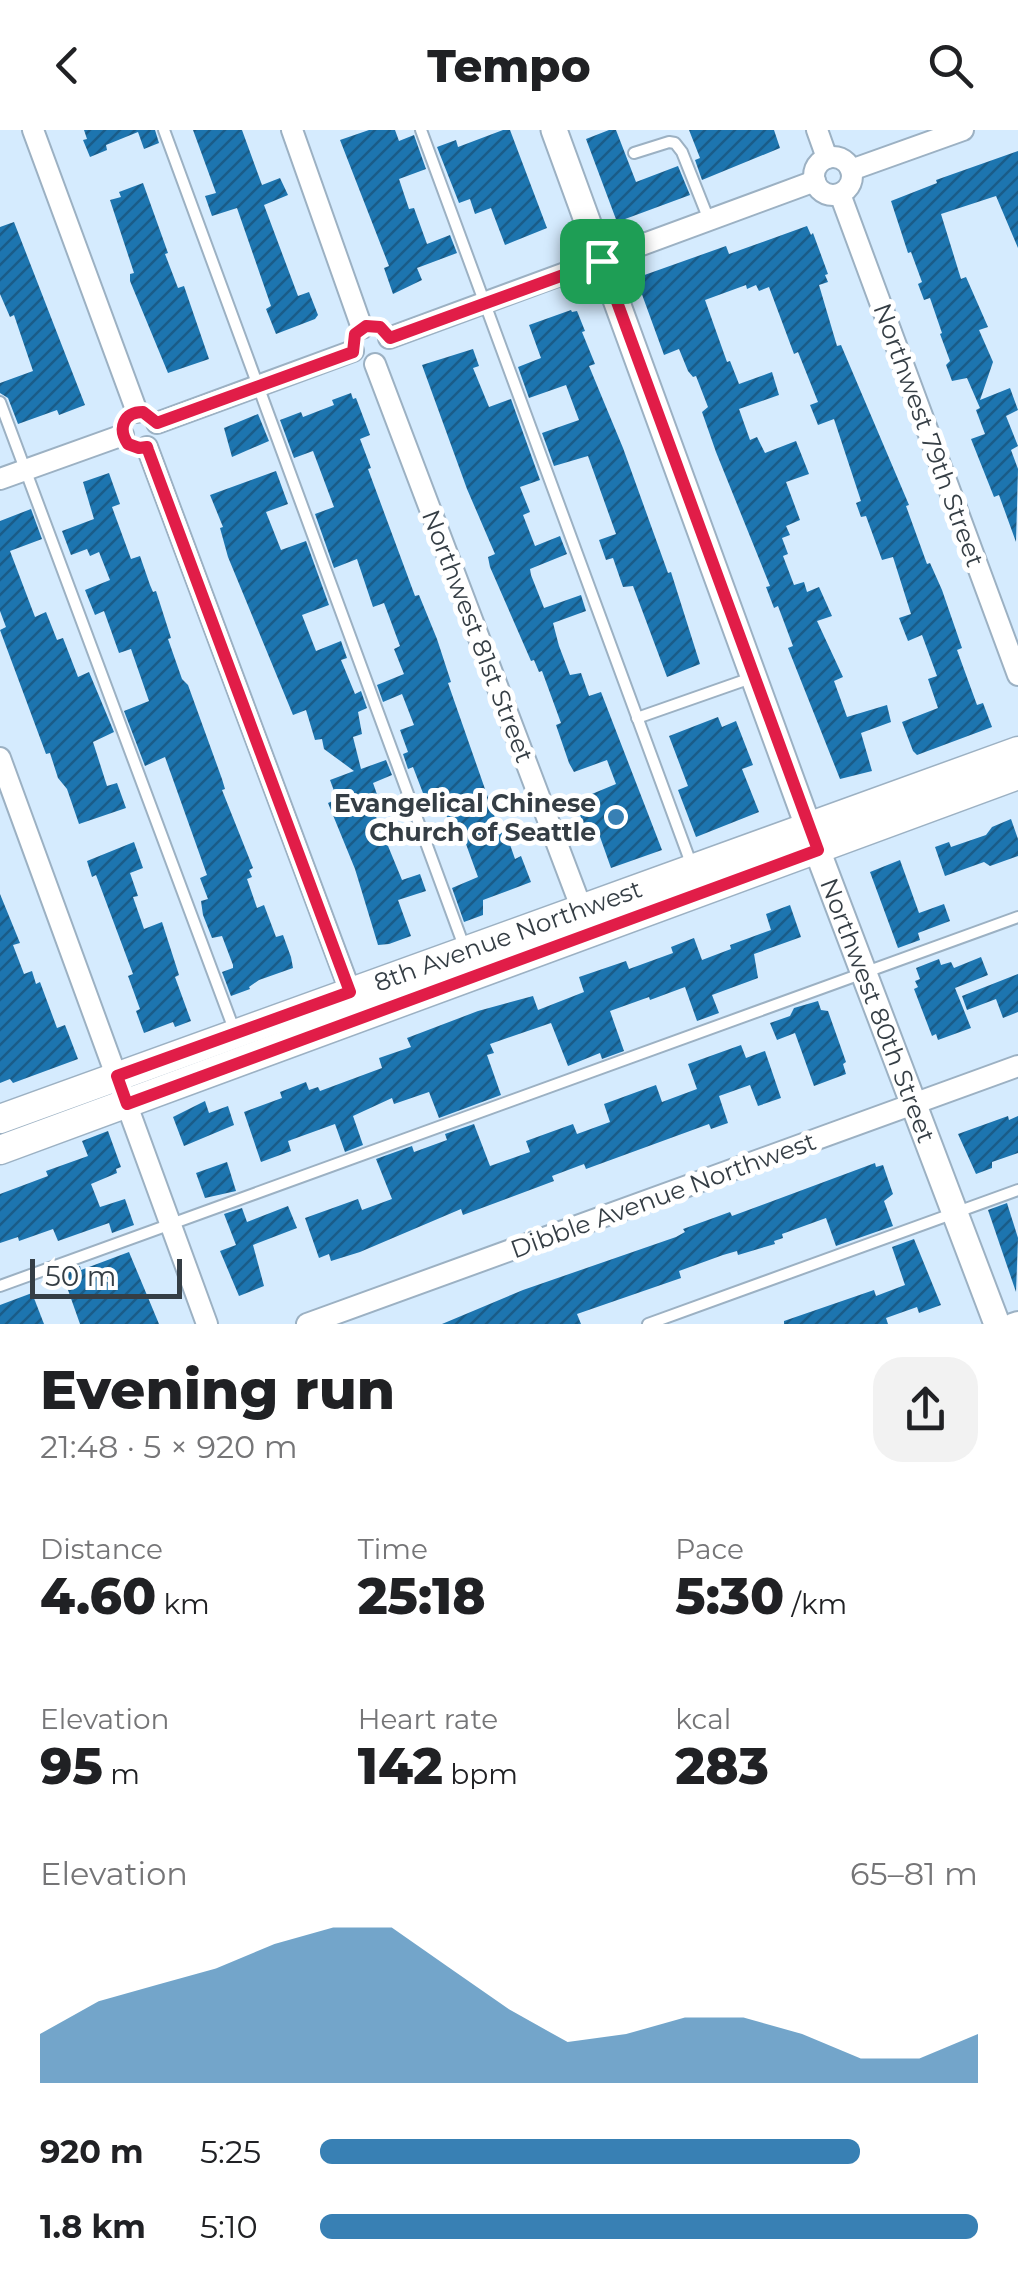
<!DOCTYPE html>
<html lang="en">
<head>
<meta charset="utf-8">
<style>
	body { margin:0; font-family:Montserrat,sans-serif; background:#f2f2f2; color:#202124; height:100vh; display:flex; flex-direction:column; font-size:38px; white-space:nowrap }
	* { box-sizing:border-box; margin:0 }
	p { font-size:32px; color:#757577 }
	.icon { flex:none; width:55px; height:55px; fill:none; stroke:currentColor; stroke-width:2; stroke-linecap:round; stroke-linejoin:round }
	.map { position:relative; height:1194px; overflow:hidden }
	.side { display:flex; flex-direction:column; background:#fff; flex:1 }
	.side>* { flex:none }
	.scale { position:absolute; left:30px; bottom:25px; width:152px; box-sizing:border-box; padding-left:10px; border:5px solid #353e45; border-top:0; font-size:28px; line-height:35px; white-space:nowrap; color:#353e45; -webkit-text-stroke:8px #fff; paint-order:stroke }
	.pin { position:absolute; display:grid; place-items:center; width:85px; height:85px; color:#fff; margin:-42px; border-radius:20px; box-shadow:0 5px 15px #0006 }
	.round { display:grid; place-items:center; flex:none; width:105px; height:105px; border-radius:30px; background:#f2f2f2 }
	.summary { display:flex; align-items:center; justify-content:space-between; height:170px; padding:0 40px }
	h1 { font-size:55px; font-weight:800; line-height:75px }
	.figures { display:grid; grid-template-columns:repeat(3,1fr); gap:15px; height:170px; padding:10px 40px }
	.figures div { display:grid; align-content:center }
	.figures b { font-size:50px; font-weight:800 }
	.figures small { font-size:28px; font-weight:400 }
	.figures p { font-size:28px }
	.chart { height:280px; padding:20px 40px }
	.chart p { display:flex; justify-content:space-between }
	.chart svg { width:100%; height:180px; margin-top:10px; fill:#3880b4; opacity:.7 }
	ul { padding:0 40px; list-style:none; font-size:32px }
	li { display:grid; grid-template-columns:160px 120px 1fr; align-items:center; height:75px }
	li i { height:25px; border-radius:12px; background:#3880b4 }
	header { display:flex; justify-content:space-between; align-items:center; height:130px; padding:0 40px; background:#fff; font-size:45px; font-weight:800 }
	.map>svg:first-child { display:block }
	.building { fill:url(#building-hatch) }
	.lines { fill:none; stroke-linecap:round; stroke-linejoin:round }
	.service-casing { stroke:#9cb1c3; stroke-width:14 }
	.minor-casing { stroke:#9cb1c3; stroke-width:24 }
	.tertiary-casing { stroke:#9cb1c3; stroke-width:29 }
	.secondary-casing { stroke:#9cb1c3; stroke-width:31 }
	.service { stroke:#fff; stroke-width:10 }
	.minor { stroke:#fff; stroke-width:20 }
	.tertiary { stroke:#fff; stroke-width:25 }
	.secondary { stroke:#fff; stroke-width:28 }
	.route-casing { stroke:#fff; stroke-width:20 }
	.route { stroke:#e11d48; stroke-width:12 }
	.poi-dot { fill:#3880b4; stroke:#fff; stroke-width:4 }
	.labels { text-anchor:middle; stroke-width:10; stroke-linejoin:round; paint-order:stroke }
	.street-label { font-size:25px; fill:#353e45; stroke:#fff }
	.poi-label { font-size:25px; font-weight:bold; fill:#353e45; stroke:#fff; text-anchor:end }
</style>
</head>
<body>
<header><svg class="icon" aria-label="back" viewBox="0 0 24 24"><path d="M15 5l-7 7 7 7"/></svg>Tempo<svg class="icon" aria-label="search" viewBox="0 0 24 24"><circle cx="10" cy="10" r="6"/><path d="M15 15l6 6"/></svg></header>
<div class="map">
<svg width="1018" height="1194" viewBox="0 0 1018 1194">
	<defs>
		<pattern id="building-hatch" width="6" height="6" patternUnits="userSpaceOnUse" patternTransform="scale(2.5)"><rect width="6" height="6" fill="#1d75af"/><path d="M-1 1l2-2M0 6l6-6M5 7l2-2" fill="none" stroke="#1a5c88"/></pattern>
	</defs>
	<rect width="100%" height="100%" fill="#d5ebfe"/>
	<g class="building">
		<path d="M84,0H155L159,13L144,19L138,2L106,15L107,20L90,27L83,10L87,9Z"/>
		<path d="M193,0H242L262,55L280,48L288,65L264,75L298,166L309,162L318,185L315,189L276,204L266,179L271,176L237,78L212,86L205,66L216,63Z"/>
		<path d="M369,0H395L399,11L414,5L426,39L399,49L409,79L414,78L427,114L450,105L457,123L417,138L422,150L393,164L384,138L389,136L340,10Z"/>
		<path d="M503,0H510L547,98L505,115L491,78L475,84L470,69L459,73L437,17L456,10L458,17Z"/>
		<path d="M609,0H616L636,52L678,36L690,65L617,92L586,9Z"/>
		<path d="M689,0H774L780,18L702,50L695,30L700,28Z"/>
		<path d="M1018,21V118L996,66L941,84L961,149L966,147L988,197L979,200L993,232L980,270L1010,258L1018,280L1006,286L1018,316L1011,320L1018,339L1016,412L999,365L994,367L971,309L985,304L976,280L980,278L967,248L952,251L946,235L950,231L940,204L942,203L930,168L924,170L918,154L922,152L911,122L908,123L891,71L937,53L936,50Z"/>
		<path d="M143,53L168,123L165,124L178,158L184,156L209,229L168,243L130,151V144L134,143L110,70L121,67L119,62Z"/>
		<path d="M14,92L85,275L59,285L57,280L18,294L8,268L0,263V253L33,241L14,185L10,187L0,164V97Z"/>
		<path d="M807,96L811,105L813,103L828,144L825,145L828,152L819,155L837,216L841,215L909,375L906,376L927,434L930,433L942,460L962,518L957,520L977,575L983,573L992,597L917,625L913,621L902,592L938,578L928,549L937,546L922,505L908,511L899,488L911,484L893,427L882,430L866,386L861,387L856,373L861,371L834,289L818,295L810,275L818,272L798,222L794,224L769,157L759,161L756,155L747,159L746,155L705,170L727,232L730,231L739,254L772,242L779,265L739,279L750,310L757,307L765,323L796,311L809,344L786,352L800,390L786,396L790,405L782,408L788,424L783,426L794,455L804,452L807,462L819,457L832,486L817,491L843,547L834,551L847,587L887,575L891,592L861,603L872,641L840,649L788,518L793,516L778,476L774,478L766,457L770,456L716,322L702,282L708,277L696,246L693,247L688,241L679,219L664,225L636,148L726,116L729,124Z"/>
		<path d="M571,180L572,182L577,181L585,201L582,202L595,234L589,236L623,318L668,443L671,442L700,534L667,547L633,456L623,457L613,428L606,430L599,410L616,404L588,326L554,336L542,303L579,290L566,255L529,268L518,237L541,228L529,195Z"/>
		<path d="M473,219L479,236L473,238L489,277L511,269L540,350L520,357L530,382L523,385L535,416L560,406L567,424L530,439L531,445L544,478L581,465L586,481L553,493L559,516L570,545L581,543L589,566L601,562L662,720L611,738L599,704L588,707L575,671L616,654L607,630L574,642L569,633L556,595L561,593L542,541L539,542L534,530L531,531L490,437L488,427L495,424L467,359L422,235Z"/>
		<path d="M351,263L353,269L356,268L370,305L360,309L371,338L368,339L415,466L419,465L437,509L451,552L448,553L500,702L505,700L515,729L521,726L531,752L483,770V785L464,792L452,758L478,747L459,695L451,698L444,679L431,684L413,637L408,639L403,624L408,622L400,600L414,595L402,564L383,572L377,555L404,544L394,519L400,516L387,481L384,473L373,477L357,429L334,438L315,384L334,377L313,321L294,328L280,290L301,282L303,287L334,275L332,270Z"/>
		<path d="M258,284L269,311L232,327L224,298Z"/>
		<path d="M276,341L288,374L266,382L281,420L306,411L329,475L302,485L316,521L341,511L347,528L341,530L355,564L361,561L367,578L358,582L362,604L353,607L361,639L386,630L392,645L373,653L379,670L373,672L372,677L402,750L420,744L426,761L398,770L411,806L389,814L378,815L355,739L328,673L337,669L330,650L354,641L324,619L322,609L315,610L306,580L293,585L228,427L220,398L223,397L210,365Z"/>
		<path d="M109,343L120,374L112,377L131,429L140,426L150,455L153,462L156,461L171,508L168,509L182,549L188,555L222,649L225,659L222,660L253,738L249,740L252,747L247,749L257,778L264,775L276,807L283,805L291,827L293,838L259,850L249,857L250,859L231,866L222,842L233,838V835L222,806L212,808L203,785L201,771L208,769L200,748L207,745L165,627L145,636L124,581L149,571L131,519L119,523L104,481L95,485L85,460L110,450L99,422L90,426L87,419L71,425L62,401L94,389L83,352Z"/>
		<path d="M31,379L42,409L10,421L35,487L46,482L57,510L63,508L78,547L89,542L114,602L93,612L107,656L117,653L126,678L79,694L67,659L58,648L50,623L46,624L0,500L6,497L0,481V391Z"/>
		<path d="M718,587L722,597L736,591L753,635L742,639L759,682L696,707L678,660L688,656L669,606Z"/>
		<path d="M1011,689L1018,709V726L990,736L984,732L945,746L935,717L949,712L951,717L986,705L992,697Z"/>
		<path d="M134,712L143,738L130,743L138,766L133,767L144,799L162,792L179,845L175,847L191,891L175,897L173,892L144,903L136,881L140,879L128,846L133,844L96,745L92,747L87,731Z"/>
		<path d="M900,730L919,783L944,774L950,791L918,803L920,810L898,818L870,742Z"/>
		<path d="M0,764L20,813L13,815L24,844L32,841L36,854L40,852L57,898L65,895L78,929L13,953L10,949L0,953Z"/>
		<path d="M790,775L801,807L754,824L758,848L712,865L719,883L697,891L685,857L650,870L649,867L610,881L624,921L602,929L600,923L568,936L551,893L490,914L494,923L487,925L501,965L439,988L429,962L394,974L392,968L353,986L363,1015L345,1022L335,994L288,1011L291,1021L261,1032L244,982L282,968L280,962L306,952L309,960L318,957L320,961L382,938L379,928L411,917L407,908L478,881L533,866L538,880L584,862L579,847L626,831L629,839L673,823L671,817L694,808L702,830L731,819L730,815L771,800L766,784Z"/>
		<path d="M981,827L988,845L955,858L971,898L938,910L936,904L932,906L914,859L918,857L915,851L920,849L916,838L939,829L941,835L951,832L954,838Z"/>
		<path d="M1018,844V882L1003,888L996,869L967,880L962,866Z"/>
		<path d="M818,871L821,880L828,881L846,932L843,934L846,944L814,956L795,903L777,910L770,893L790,886L794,878Z"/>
		<path d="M741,915L746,928L765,921L781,968L758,976L750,955L719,966L728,993L711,999L709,994L586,1039L584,1034L552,1046L554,1051L463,1085L461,1079L360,1122L331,1131L329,1124L319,1128L305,1088L358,1069L362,1080L392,1069L376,1029L412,1016L414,1022L447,1010L445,1004L474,994L490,1036L530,1022L526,1011L573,994L577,1004L610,992L604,974L656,955L662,972L697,959L688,934Z"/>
		<path d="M205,971L209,983L228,976L234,995L184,1016L173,987Z"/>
		<path d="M1008,986L1009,990L1018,986V1023L992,1032V1038L976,1044L958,1004Z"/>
		<path d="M108,1001L121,1037L116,1039L117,1043L91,1054L100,1077L125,1069L134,1095L112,1103L109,1093L58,1111L53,1099L19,1111L18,1107L0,1113V1064L48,1046L46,1041L88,1026L82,1011Z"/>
		<path d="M227,1032L236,1061L205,1068L196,1043Z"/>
		<path d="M875,1033L876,1037L883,1035L893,1064L884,1071L893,1096L836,1116L826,1088L782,1104L783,1108L774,1111L775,1114L738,1125L737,1121L723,1125L679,1141L681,1148L577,1184L581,1194H442L523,1160L676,1107L685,1102L683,1099L730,1082L732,1086Z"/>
		<path d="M1007,1073L1018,1108L1016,1162L988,1080Z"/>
		<path d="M288,1076L297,1098L253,1115L264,1156L239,1166L220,1121L236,1115L224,1084L242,1078L247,1092Z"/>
		<path d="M914,1109L941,1175L919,1183L917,1177L886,1188L888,1194H784V1191L874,1160L876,1166L905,1155L892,1117Z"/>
		<path d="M129,1122L159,1194H80L62,1143L80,1136L81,1140Z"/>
		<path d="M32,1163L44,1194H0V1175Z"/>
	</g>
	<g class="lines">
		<defs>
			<g id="service">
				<path d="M164,0L465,819"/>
				<path d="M421,0L692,736"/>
				<path d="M634,23L669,12L675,13L682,22L709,90"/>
				<path d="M0,272L235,902"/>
				<path d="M637,588L754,547"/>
				<path d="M0,1156L1018,787"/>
				<path d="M648,1194L1018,1060"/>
			</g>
			<g id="minor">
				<path d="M33,0L137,282"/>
				<path d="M292,0L362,198"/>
				<path d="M817,0L827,28"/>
				<circle cx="833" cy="46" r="19"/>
				<path d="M851,40L963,0"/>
				<path d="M840,64L1018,545"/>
				<path d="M389,208L815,51"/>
				<path d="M375,234L581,777"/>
				<path d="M157,293L353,221"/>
				<path d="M147,317L350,861"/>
				<path d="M0,349L123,305"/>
				<path d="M0,628L207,1194"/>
				<path d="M307,1194L1018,936"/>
				<path d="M1012,1194L1018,1192"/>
			</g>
			<g id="tertiary">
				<path id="s1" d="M554,0L808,696L997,1194"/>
			</g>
			<g id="secondary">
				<path id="s2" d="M0,989L1018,621"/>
				<path d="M0,1020L1018,645"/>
			</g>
		</defs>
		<use href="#service" class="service-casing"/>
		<use href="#minor" class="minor-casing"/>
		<use href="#tertiary" class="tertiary-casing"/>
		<use href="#secondary" class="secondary-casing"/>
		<use href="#service" class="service"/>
		<use href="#minor" class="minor"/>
		<use href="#tertiary" class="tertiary"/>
		<use href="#secondary" class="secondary"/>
	</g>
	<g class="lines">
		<defs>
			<path id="route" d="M602,131L818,720L127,974L117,946L350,862L148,320L147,317L139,318L128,314C117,298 124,282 143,282L157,293L353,222L355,204L366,196L380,197L390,208Z"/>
		</defs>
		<use href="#route" class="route-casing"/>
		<use href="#route" class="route"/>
	</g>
	<circle class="poi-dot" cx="616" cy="687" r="10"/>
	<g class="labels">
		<g class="street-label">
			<text transform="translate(929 305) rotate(70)" y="9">Northwest 79th Street</text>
			<text transform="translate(478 506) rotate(69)" y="9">Northwest 81st Street</text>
			<text dy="9" stroke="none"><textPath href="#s2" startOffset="540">8th Avenue Northwest</textPath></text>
			<text dy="9" stroke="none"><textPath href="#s1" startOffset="938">Northwest 80th Street</textPath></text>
			<text transform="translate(663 1065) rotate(-20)" y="9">Dibble Avenue Northwest</text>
		</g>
		<g class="poi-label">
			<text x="596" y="682">Evangelical Chinese<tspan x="596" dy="29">Church of Seattle</tspan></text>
		</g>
	</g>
</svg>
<div class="scale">50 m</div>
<div class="pin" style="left:602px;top:131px;background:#1e9e55"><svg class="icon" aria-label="arrive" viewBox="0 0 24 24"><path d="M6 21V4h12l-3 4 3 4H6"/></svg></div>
</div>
<section class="side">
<div class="summary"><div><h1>Evening run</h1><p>21:48 · 5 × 920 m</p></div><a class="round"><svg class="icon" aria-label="share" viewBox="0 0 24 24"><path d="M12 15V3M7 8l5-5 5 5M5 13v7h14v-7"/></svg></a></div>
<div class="figures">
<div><p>Distance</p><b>4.60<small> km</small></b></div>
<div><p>Time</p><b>25:18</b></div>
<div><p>Pace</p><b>5:30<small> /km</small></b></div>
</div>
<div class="figures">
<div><p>Elevation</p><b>95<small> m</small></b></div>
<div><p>Heart rate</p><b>142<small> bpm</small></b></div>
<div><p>kcal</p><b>283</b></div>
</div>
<div class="chart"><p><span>Elevation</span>65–81 m</p>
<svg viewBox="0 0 160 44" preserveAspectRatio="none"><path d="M0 44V32L10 24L20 20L30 16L40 10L50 6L60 6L70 16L80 26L90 34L100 32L110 28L120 28L130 32L140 38L150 38L160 32V44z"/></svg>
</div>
<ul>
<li><b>920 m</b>5:25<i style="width:82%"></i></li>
<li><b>1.8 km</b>5:10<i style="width:100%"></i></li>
</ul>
</section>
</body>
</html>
